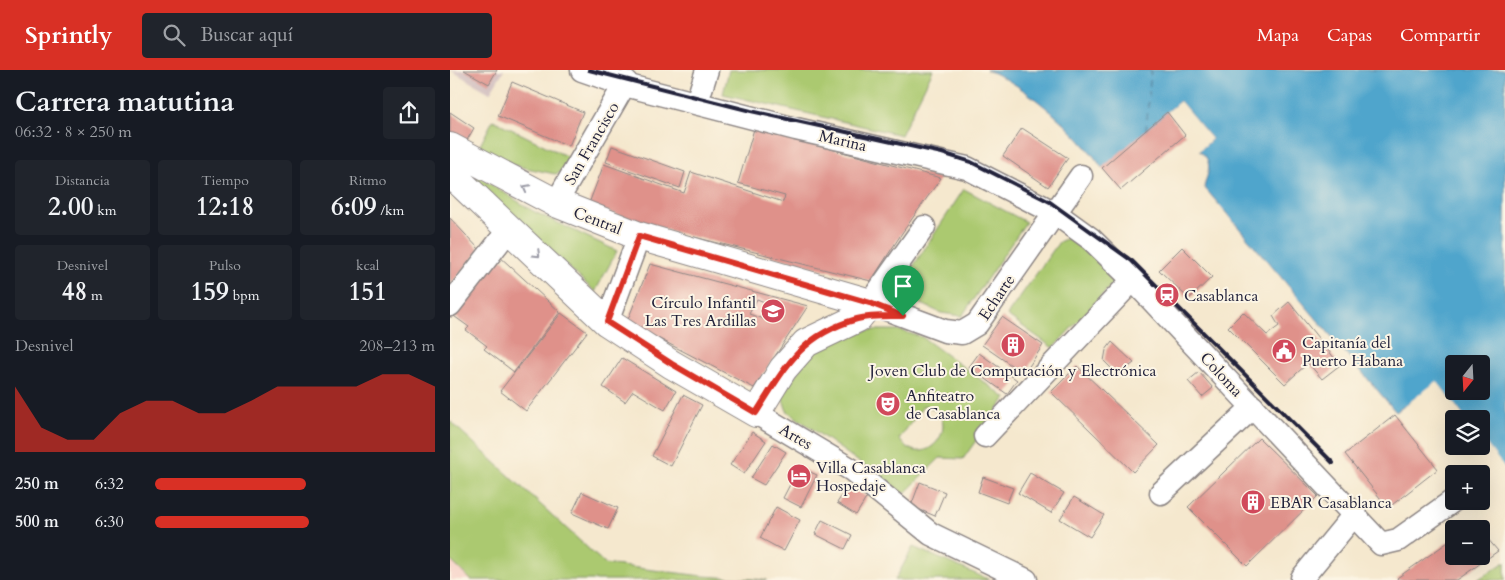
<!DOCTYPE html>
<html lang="es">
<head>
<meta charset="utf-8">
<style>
	body { margin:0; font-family:Cardo,serif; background:#20242c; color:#f1f3f6; height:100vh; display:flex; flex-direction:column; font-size:19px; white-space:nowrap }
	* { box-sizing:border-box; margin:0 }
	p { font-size:16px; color:#9ea1a6 }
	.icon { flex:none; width:28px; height:28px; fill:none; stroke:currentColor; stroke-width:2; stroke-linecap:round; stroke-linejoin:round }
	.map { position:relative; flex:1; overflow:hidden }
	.drawer { display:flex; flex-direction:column; background:#171b24; width:450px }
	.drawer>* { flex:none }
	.needle { width:32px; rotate:198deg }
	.tools { position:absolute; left:995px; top:285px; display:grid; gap:10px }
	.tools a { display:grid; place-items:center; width:45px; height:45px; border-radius:5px; background:#171b24; box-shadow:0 5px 20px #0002; font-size:25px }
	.pin { position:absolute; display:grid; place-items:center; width:42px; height:42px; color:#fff; margin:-51px -21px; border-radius:50% 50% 50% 0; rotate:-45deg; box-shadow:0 0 5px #0007 }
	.pin .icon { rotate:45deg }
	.round { display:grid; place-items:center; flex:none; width:52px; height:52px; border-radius:5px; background:#20242c }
	.summary { display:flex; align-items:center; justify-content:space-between; height:85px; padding:0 15px }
	h1 { font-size:28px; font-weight:700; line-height:38px }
	.figures { display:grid; grid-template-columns:repeat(3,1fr); gap:8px; height:85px; padding:5px 15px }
	.figures div { display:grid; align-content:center; border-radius:5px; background:#20242c; text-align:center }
	.figures b { font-size:25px; font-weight:700 }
	.figures small { font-size:14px; font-weight:400 }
	.figures p { font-size:14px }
	.chart { height:140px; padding:10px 15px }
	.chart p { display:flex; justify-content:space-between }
	.chart svg { width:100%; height:90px; margin-top:5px; fill:#d93025; opacity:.7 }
	ul { padding:0 15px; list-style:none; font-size:16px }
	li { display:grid; grid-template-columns:80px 60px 1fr; align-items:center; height:38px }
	li i { height:12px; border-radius:6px; background:#d93025 }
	header { display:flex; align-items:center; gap:30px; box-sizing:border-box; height:70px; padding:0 25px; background:#d93025; color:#fff }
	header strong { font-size:24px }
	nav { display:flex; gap:28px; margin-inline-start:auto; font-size:18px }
	.search { width:350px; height:45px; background:#20242c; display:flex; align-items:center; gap:12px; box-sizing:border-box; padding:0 18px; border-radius:5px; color:#9ea1a6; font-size:19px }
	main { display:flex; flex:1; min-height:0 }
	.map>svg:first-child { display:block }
	.built { fill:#f7d1c7 }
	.industrial { fill:#d2bfc0 }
	.green { fill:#abc970; stroke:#667656; fill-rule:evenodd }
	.water { fill:#50a5cc; stroke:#396484; fill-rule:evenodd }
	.pier { fill:#f5e8ce }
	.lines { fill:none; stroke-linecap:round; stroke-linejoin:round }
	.ferry { stroke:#345675; stroke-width:1; stroke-dasharray:6 5; stroke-linecap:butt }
	.building { fill:#df918a; fill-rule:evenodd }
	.minor-casing { stroke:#8c8584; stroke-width:25 }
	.major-casing { stroke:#8c8584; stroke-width:30 }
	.minor { stroke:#fff; stroke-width:22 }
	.major { stroke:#fff; stroke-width:28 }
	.rail { stroke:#22223b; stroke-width:4 }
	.oneway { stroke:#9c9ca7 }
	.route-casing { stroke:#fff; stroke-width:10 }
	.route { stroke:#d93025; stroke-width:6 }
	.labels { text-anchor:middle; stroke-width:4; stroke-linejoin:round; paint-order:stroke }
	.street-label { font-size:16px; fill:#22223b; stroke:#fcf5e5 }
	.poi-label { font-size:16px; fill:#22223b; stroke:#fcf5e5; text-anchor:start }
</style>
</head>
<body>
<header>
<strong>Sprintly</strong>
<div class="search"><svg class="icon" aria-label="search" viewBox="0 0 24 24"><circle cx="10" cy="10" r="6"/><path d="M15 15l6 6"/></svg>Buscar aquí</div>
<nav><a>Mapa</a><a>Capas</a><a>Compartir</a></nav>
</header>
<main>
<section class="drawer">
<div class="summary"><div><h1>Carrera matutina</h1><p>06:32 · 8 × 250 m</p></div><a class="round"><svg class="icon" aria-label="share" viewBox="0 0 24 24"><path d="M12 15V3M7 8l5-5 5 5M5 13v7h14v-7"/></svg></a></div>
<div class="figures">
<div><p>Distancia</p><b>2.00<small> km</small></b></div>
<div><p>Tiempo</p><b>12:18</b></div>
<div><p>Ritmo</p><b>6:09<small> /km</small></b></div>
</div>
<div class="figures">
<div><p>Desnivel</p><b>48<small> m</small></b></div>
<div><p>Pulso</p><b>159<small> bpm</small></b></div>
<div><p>kcal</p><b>151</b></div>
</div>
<div class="chart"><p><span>Desnivel</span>208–213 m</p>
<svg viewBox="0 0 160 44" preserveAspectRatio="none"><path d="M0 44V12L10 32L20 38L30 38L40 25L50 19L60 19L70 25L80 25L90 19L100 12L110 12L120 12L130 12L140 6L150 6L160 12V44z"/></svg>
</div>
<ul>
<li><b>250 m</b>6:32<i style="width:54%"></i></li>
<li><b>500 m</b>6:30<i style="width:55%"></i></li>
</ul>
</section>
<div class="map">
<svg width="1055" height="510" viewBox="0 0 1055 510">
	<rect width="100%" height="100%" fill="#fcf5e5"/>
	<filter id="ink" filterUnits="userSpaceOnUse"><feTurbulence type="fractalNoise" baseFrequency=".02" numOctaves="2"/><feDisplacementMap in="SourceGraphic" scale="10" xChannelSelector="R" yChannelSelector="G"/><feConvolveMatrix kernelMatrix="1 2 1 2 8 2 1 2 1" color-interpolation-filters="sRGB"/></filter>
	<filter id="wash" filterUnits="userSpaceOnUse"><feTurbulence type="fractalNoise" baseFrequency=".0096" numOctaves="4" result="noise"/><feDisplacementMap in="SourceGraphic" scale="20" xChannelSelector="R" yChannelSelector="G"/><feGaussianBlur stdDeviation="1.12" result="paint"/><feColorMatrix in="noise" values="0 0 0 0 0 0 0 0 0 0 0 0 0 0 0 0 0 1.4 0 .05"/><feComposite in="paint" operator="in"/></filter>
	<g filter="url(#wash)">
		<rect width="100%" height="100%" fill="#f5e8ce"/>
		<g class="built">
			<path d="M291,218L358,236L343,259L283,238Z"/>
			<path d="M0,490L21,510H0Z"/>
		</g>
		<path class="industrial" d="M0,0H54L40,23Z"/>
		<g class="green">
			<path d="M279,0H483L451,65L273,24Z"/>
			<path d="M43,50L118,87L115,101L105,104L24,87Z"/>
			<path d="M6,92L83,141L167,181L145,222Z"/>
			<path d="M514,119L576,152L512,246L491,243L446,222Z"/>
			<path d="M622,166L668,208L603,278L557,245L609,172Z"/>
			<path d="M422,260H448L472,267L556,328L513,389L490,388L454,424L337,341L332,327C357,283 371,269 422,260ZM474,335C518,348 475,406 449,369Z"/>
			<path d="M0,351L155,494L252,506L317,510H21L0,490Z"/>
			<path d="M463,477L540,510H445Z"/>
			<path d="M1055,492V510H1027Z"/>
		</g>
		<path class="water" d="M536,0H1055V399L1031,368V349H1016L987,312L946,342L754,117C758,102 764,91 749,81L762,69L730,31L652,98C631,65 573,12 536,0ZM1004,294H1031V321H1004Z"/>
		<g class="pier">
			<path d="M730,31L762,69L749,81L747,79L759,69L729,35L653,100L652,98Z"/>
			<path d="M987,311L1016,349H1013L986,315L955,338L954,336Z"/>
			<path d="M1031,367L1055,398V401L1031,372Z"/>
		</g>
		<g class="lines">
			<path class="ferry" d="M696,60L701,0"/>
		</g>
		<g id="blocks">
			<g class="building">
				<path d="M14,0H47L39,14Z"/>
				<path d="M62,12L133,42L119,76L48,46Z"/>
				<path d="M0,42L24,58L13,77L0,69Z"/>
				<path d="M717,42L735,65L671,120L652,98Z"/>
				<path d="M572,58L618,88L598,117L553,86Z"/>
				<path d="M304,59L358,73L491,108L452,163L421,211L220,161L138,136L154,94L234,123L241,102L333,132L335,126L288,113Z"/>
				<path d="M162,76L235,102L230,118L156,92Z"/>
				<path d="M0,148L30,180L0,215Z"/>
				<path d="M732,177L762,207L739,229L709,200Z"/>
				<path d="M48,185L110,242L64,302L34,279L37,276L16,260L19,257L1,244Z"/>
				<path d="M200,194L358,236L304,318L177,252ZM307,229L329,238L322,252L299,244Z"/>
				<path d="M839,232L890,295L872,309L858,293L835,314L778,257L793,242L817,265L829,256L823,246Z"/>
				<path d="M111,243L137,262L76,341L50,321Z"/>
				<path d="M552,247L593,275L574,304L532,275Z"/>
				<path d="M662,272L684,293L673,301H664L654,291L656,280Z"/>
				<path d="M529,283L567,310L557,324L519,297Z"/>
				<path d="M172,288L226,321L215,340L183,321L175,332L153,317Z"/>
				<path d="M627,296L709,375L683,402L601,322Z"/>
				<path d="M749,302L763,318L752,327L738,311Z"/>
				<path d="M233,325L252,335L221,396L202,386Z"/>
				<path d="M945,345L988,399L938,438L895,384Z"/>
				<path d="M302,362L316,371L294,404L280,395Z"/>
				<path d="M809,368L868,426L797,496L738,437Z"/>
				<path d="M323,374L336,382L314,415L301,408Z"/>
				<path d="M349,397L367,405L351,437L333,428Z"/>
				<path d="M580,403L614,423L601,443L568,423Z"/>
				<path d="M533,407L563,418L557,433L528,422Z"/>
				<path d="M470,412L495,422L485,446L461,436Z"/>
				<path d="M398,416L417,427L406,445L387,433Z"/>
				<path d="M132,422L168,438L158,459L122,443Z"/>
				<path d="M624,427L654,445L640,467L610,449Z"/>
				<path d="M326,437L350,450L334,481L310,468Z"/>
				<path d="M372,450L402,465L395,479L365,464Z"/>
				<path d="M1025,453L1030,459H1017Z"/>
				<path d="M1031,461L1048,481L1007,510H948L947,508L1004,468V486H1031Z"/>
			</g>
		</g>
	</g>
	<g filter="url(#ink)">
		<use href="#blocks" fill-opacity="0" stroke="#8c8584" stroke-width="1"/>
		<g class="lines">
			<defs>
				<g id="minor">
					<path d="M132,0L175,15L346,59L517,98L605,143L641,169L683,210L931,474L948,470L1004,430"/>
					<path d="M247,32L257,0"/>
					<path d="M106,133L176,12"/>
					<path d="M474,157L420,233L495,261L512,263L527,254L631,106"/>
					<path d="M0,235L60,158"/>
					<path d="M157,252L189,166"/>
					<path d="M306,343L402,400L481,464L576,510"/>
					<path d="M535,366L683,210"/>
					<path d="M711,423L803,337"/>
					<path d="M854,510L852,508L903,446"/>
				</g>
				<path id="major" d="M0,77L106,133L189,166L420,233L408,248L356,273L333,299L306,343L221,294L157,252L0,103"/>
			</defs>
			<use href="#minor" class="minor-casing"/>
			<use href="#major" class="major-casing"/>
			<use href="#minor" class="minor"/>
			<use href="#major" class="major"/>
			<path class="rail" d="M139,0L301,41L492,83L521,92L600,132L682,191L883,393"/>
		</g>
		<defs><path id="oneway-chevron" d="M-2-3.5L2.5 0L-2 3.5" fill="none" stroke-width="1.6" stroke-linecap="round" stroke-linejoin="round" transform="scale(1.25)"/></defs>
		<g class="oneway">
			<use href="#oneway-chevron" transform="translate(76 118) rotate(-152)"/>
			<use href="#oneway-chevron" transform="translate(87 184) rotate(44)"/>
		</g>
	</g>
	<g class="lines" filter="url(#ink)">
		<defs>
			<path id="route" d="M189,166L420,233L453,246C439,246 421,245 407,249C351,265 335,297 306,343L222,294L157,252Z"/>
		</defs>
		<use href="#route" class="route-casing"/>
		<use href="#route" class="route"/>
	</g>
	<defs>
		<symbol id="station-disc" viewBox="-11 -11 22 22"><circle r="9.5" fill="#d1495b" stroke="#fcf5e5"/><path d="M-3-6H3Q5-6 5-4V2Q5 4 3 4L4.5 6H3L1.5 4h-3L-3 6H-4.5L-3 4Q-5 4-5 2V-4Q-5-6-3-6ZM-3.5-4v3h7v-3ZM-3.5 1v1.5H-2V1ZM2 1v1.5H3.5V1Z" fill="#fff"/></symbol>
		<symbol id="school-disc" viewBox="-11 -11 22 22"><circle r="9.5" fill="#d1495b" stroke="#fcf5e5"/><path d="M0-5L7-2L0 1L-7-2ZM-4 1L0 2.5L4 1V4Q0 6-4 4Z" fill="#fff"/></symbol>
		<symbol id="building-disc" viewBox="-11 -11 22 22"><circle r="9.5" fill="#d1495b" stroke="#fcf5e5"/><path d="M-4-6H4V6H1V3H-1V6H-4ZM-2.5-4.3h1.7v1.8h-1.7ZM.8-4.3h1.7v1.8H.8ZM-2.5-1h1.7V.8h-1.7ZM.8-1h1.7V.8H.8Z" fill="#fff"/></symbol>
		<symbol id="civic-disc" viewBox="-11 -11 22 22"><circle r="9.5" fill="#d1495b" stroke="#fcf5e5"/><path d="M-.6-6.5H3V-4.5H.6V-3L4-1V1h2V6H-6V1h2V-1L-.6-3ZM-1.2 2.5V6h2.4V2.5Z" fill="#fff"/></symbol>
		<symbol id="theatre-disc" viewBox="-11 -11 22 22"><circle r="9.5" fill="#d1495b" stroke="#fcf5e5"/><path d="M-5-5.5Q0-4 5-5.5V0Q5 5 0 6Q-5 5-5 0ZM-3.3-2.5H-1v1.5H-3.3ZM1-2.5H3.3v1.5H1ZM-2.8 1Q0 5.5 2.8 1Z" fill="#fff"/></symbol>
		<symbol id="hotel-disc" viewBox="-11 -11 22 22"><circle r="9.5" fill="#d1495b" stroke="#fcf5e5"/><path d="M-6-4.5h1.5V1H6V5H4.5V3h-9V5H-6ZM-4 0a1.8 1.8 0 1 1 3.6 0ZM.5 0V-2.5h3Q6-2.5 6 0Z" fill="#fff"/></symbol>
	</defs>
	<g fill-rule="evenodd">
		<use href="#station-disc" x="703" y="211" width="28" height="28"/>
		<use href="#school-disc" x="309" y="227" width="28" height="28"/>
		<use href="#building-disc" x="549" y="261" width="28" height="28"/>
		<use href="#civic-disc" x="820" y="267" width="28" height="28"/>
		<use href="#theatre-disc" x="424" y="320" width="28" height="28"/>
		<use href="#hotel-disc" x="335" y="392" width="28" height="28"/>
		<use href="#building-disc" x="789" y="418" width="28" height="28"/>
	</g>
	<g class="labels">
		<g class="street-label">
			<text transform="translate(393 70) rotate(13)" y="6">Marina</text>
			<text transform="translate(141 73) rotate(-60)" y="6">San Francisco</text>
			<text transform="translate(148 150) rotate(21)" y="6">Central</text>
			<text transform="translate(546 227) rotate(-56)" y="6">Echarte</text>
			<text transform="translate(772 304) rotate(47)" y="6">Coloma</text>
			<text transform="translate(346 366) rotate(30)" y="6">Artes</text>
		</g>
		<g class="poi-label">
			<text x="734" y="231">Casablanca</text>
			<text x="306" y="238" text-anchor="end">Círculo Infantil<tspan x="306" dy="18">Las Tres Ardillas</tspan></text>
			<text x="852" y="278">Capitanía del<tspan x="852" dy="18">Puerto Habana</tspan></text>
			<text x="563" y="306" text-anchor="middle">Joven Club de Computación y Electrónica</text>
			<text x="456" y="331">Anfiteatro<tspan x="456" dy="18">de Casablanca</tspan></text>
			<text x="366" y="403">Villa Casablanca<tspan x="366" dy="18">Hospedaje</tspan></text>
			<text x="820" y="438">EBAR Casablanca</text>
		</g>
	</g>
</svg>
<div class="tools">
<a><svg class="needle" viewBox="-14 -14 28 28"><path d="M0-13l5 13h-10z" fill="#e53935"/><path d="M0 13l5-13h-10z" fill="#9ea1a6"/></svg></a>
<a><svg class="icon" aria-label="layers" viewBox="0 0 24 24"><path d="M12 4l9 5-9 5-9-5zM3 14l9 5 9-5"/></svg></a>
<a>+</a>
<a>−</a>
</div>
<div class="pin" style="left:453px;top:246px;background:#1e9e55"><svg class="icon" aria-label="arrive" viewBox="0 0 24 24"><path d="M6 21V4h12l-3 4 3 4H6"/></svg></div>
</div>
</main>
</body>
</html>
